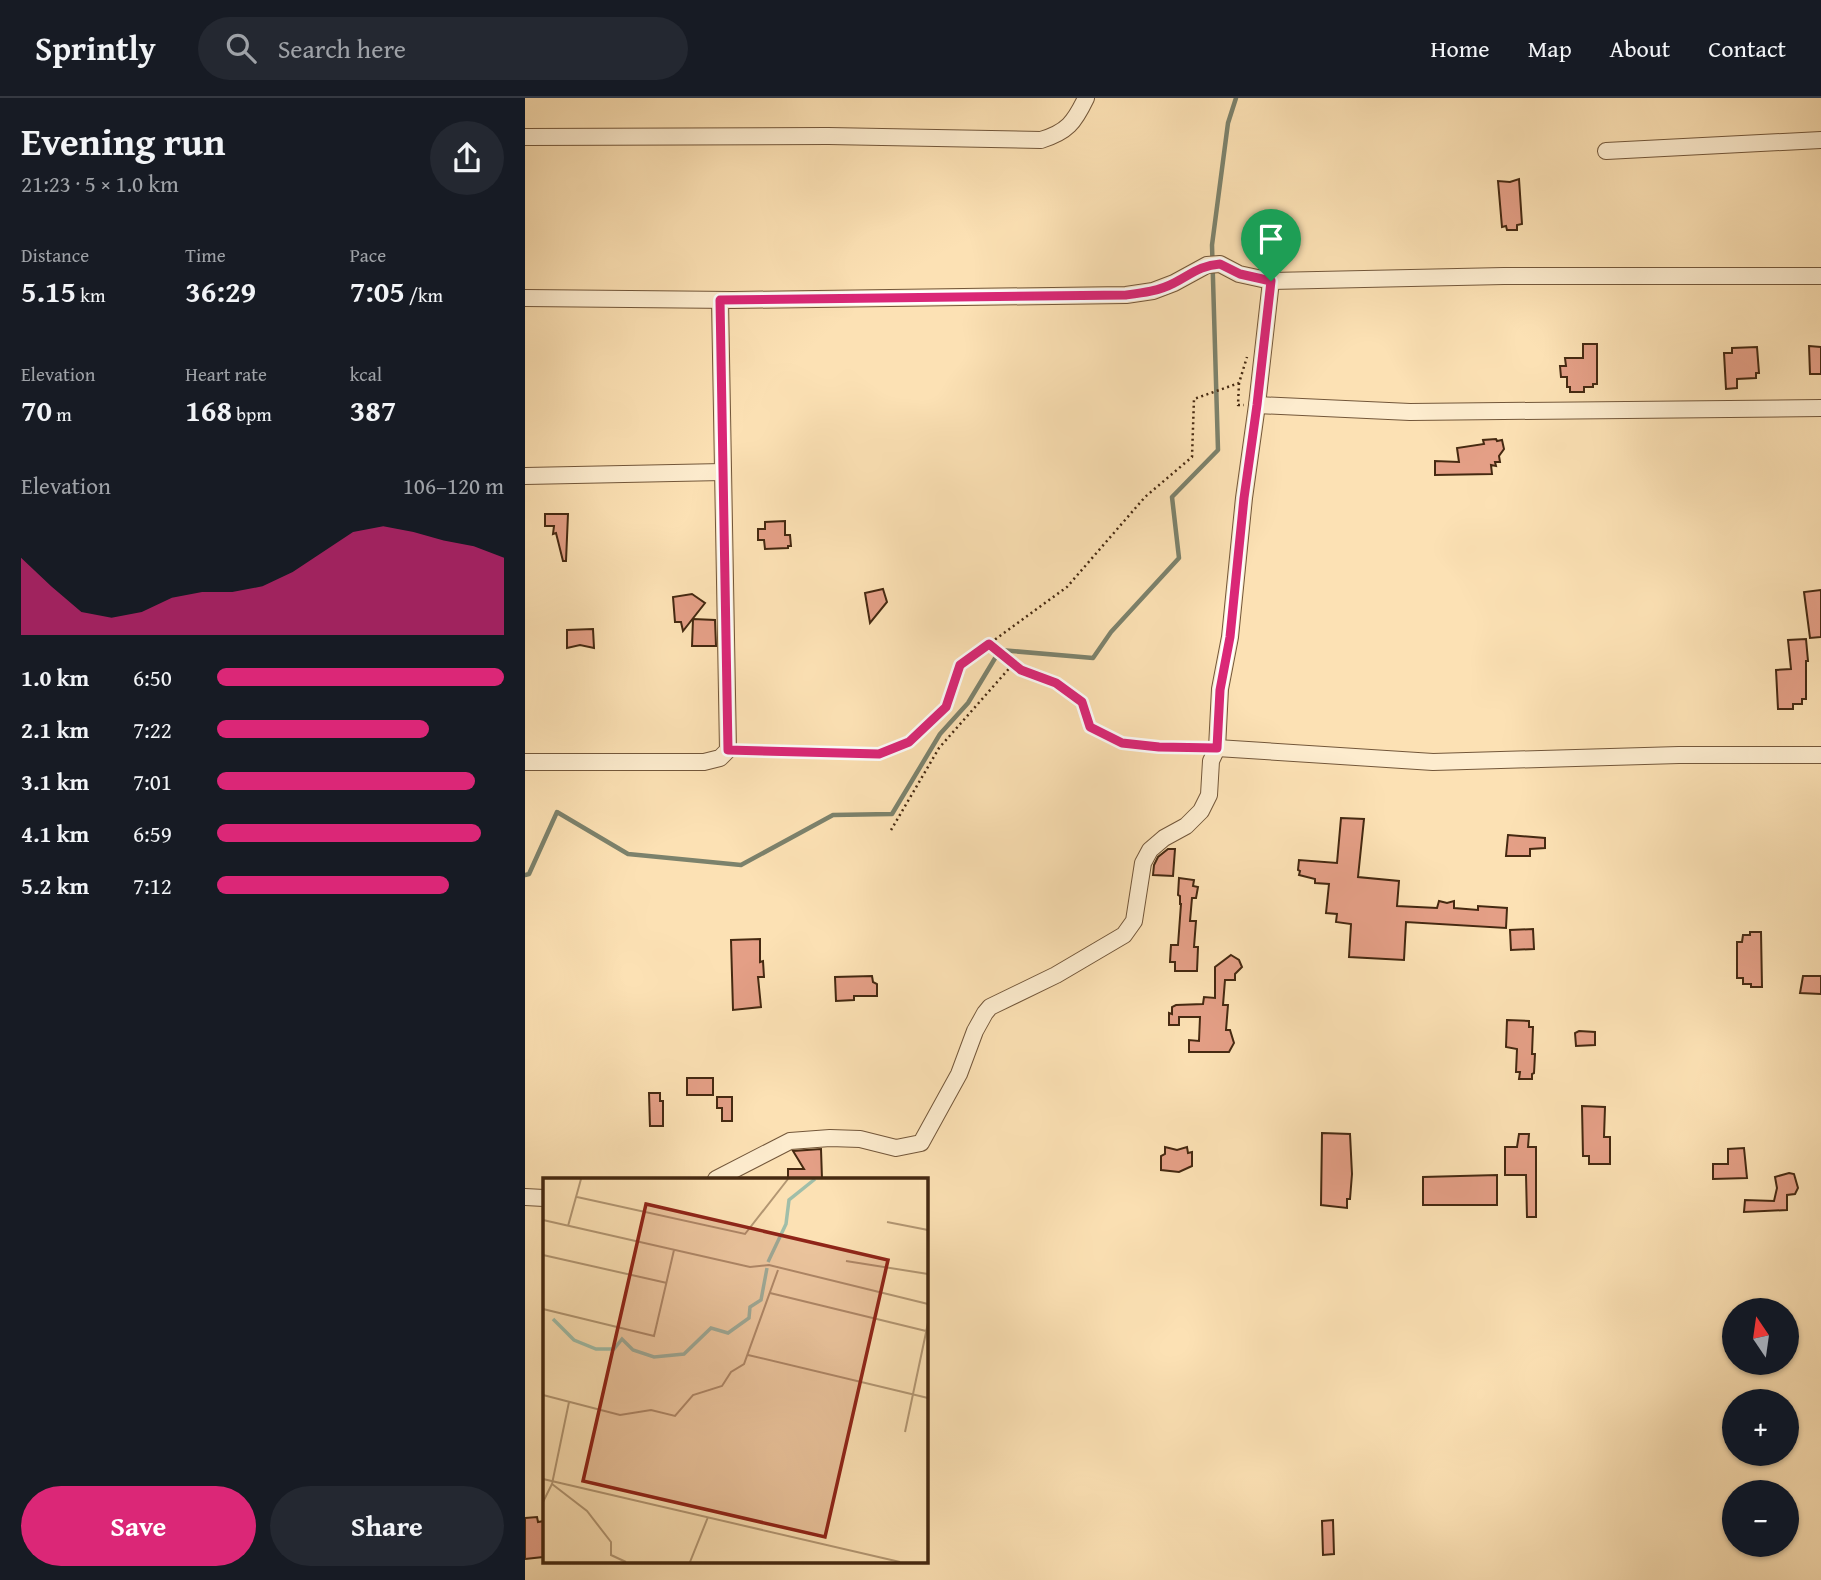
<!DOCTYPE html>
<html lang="en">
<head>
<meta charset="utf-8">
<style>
	body { margin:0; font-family:"Gentium Book Plus",serif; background:#242831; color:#f1f3f6; height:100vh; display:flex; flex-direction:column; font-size:26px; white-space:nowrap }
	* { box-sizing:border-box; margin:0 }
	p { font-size:23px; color:#9ea1a6 }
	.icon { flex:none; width:38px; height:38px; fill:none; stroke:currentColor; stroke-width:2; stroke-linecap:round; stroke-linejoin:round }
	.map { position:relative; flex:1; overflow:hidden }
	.panel { display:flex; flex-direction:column; background:#171b24; width:525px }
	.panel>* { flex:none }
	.needle { width:46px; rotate:347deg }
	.tools { position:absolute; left:1197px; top:1200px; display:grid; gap:14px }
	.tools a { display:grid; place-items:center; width:77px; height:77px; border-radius:50%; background:#171b24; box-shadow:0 2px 5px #0004; font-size:35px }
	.pin { position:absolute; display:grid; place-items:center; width:60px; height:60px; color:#fff; margin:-72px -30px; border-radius:50% 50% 50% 0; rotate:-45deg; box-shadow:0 0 7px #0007 }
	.pin .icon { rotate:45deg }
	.round { display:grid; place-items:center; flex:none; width:74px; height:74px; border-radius:37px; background:#242831 }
	.summary { display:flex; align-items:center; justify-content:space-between; height:119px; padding:0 21px }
	h1 { font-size:38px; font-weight:700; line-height:52px }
	.metrics { display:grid; grid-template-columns:repeat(3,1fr); gap:10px; height:119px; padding:7px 21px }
	.metrics div { display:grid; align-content:center }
	.metrics b { font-size:30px; font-weight:700 }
	.metrics small { font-size:19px; font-weight:400 }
	.metrics p { font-size:19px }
	.chart { height:196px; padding:14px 21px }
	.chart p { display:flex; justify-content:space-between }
	.chart svg { width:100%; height:126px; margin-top:7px; fill:#db2777; opacity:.7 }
	.action { display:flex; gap:14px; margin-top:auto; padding:14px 21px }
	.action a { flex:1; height:80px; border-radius:42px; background:#db2777; color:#fff; font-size:28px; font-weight:700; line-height:80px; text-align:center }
	.action a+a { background:#242831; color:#f1f3f6 }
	ul { padding:0 21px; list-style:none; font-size:23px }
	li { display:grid; grid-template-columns:112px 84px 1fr; align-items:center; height:52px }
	li i { height:18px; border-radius:9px; background:#db2777 }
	header { display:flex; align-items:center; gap:42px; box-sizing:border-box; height:98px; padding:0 35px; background:#171b24; border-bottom:2px solid #363941 }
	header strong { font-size:33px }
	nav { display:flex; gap:38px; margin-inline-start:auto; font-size:24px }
	.search { width:490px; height:63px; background:#242831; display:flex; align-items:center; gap:18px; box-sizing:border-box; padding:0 24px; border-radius:38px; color:#9ea1a6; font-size:26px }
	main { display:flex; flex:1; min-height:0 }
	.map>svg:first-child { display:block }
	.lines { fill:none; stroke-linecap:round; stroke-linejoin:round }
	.stream { stroke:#7c826c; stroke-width:4.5 }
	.building { fill:#e49f86; stroke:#452911; stroke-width:2 }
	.minor-casing { stroke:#73573a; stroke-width:18 }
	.path { stroke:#452911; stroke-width:2.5; stroke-dasharray:2 3.5; stroke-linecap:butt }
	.minor { stroke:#fdecce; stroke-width:16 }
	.route-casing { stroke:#fff; stroke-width:14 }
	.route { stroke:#db2777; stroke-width:9 }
	.inset-river { fill:none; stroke:#a0bea9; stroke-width:3.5 }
	.inset-road { fill:none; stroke:#b39773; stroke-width:2 }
	.view { fill:#8f2418; fill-opacity:0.15; stroke:#8f2418; stroke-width:3.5 }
	.inset-edge { fill:none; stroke:#452911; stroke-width:3.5 }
</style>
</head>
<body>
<header>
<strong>Sprintly</strong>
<div class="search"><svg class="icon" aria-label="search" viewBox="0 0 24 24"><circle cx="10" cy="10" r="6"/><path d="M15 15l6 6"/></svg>Search here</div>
<nav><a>Home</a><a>Map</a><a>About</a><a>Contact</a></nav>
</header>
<main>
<section class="panel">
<div class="summary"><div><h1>Evening run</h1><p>21:23 · 5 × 1.0 km</p></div><a class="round"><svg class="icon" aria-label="share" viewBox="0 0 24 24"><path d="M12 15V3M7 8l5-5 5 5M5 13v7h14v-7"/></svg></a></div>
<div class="metrics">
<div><p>Distance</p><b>5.15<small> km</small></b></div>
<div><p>Time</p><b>36:29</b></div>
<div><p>Pace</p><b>7:05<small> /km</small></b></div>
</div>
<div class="metrics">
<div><p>Elevation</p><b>70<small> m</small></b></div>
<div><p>Heart rate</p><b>168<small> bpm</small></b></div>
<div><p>kcal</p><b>387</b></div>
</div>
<div class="chart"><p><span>Elevation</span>106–120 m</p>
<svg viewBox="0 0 160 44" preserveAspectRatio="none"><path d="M0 44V17L10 27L20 36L30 38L40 36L50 31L60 29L70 29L80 27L90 22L100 15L110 8L120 6L130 8L140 11L150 13L160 17V44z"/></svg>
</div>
<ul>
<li><b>1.0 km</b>6:50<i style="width:100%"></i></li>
<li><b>2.1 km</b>7:22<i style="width:74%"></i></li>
<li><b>3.1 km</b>7:01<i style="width:90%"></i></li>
<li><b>4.1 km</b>6:59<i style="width:92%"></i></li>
<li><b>5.2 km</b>7:12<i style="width:81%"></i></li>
</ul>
<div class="action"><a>Save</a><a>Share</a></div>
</section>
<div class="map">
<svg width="1296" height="1482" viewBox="0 0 1296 1482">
	<rect width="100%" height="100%" fill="#fce1b4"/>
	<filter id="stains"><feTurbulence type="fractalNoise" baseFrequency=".00286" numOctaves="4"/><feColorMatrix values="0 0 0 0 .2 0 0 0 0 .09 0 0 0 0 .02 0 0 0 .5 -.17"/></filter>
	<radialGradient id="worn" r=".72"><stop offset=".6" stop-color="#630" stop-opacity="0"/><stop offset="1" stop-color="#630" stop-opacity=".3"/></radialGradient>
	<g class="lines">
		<path class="stream" d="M0,777L4,776L32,714L103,756L216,767L308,717L367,716L415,636L443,605L475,552L568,560L586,534L654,460L647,399L693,352L687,147L703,25L711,0"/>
	</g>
	<g class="building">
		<path d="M994,81L997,126L992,127V132H982L981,128L977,129L973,83L985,84Z"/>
		<path d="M1058,246H1072V286H1068V289H1059V294H1045V289H1042V279H1036L1035,268H1041L1040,260H1058Z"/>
		<path d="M1284,248L1296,249V276H1285Z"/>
		<path d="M1232,249L1234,275H1231V280L1212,281V290L1201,291L1199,255H1207V250Z"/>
		<path d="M971,341L972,343L977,342L979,351L974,358L975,364H970L971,368L966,367L967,376L910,377V363L934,364L932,350L959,346L958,342Z"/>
		<path d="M20,416H43L41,463H38L31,435L28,436L29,428H20Z"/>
		<path d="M260,423V437H265L266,448H263V450L240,451L239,442H233V431H240V424Z"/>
		<path d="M358,491L362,504L345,525L340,495Z"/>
		<path d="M1296,492V539L1285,540L1279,494Z"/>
		<path d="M167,496L180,505L158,533L156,524H150L148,499Z"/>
		<path d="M168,521L190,522L191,548H167Z"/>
		<path d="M68,531L69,550L55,547L42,550V532Z"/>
		<path d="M1281,541L1283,563H1281V601H1277V606H1268V611H1253L1251,572L1266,571L1263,542Z"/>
		<path d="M816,720L839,721L833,779L874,783L872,808L912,810L914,803L922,805L929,803V810L953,812V808L982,810L981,830L881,824L879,862L824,859L826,826L811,824L812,816L801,815L804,786L790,785V781L774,777L775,773L773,772L774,762L812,765Z"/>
		<path d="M983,737L1020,740V750L1005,751V758H981Z"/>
		<path d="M643,751H650L648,778L628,777L629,767L633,759Z"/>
		<path d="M654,780L669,782L668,788L673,789L671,800H667L665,823H671L669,849H673L672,873H650V864H645L646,847H653L656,806H655V798L653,797Z"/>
		<path d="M1008,831L1009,851L986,852L985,832Z"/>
		<path d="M1225,834H1236L1237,889H1226V886H1218V880H1212V844H1217L1218,837H1225Z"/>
		<path d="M235,841V864L238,863L239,879H233L236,909L208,912L206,842Z"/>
		<path d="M706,857L714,862L717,869L710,876V882H700L698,907H703L701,932H705L709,945L704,954H664V942L674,943L675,919H654V927H644V915L647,916V909L651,907L678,906L679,899L690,900V869Z"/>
		<path d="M347,878L348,884L352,886V898H329V902L311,903L310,879Z"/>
		<path d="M1278,878H1296V896L1275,895Z"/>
		<path d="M982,922L1004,923V929H1008L1007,956H1010L1009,975L1007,976V981H994L995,974H991L992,951L981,949Z"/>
		<path d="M1054,933L1070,934V947L1051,948L1050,935Z"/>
		<rect x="162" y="980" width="26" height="17"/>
		<path d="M124,995H135V1003H138V1028H125Z"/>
		<path d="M192,999H207V1023H197V1010H192Z"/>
		<path d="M1057,1008L1080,1009L1079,1039H1085V1066H1064V1058H1058Z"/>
		<path d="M797,1035L825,1036L827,1076L825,1101H822V1110L796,1107Z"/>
		<path d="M994,1036H1004L1003,1049H1011V1119H1002L1001,1077H980V1049H992Z"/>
		<path d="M640,1049L652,1052L662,1049L663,1055L667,1054V1068L654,1074L636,1072V1058L640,1056Z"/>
		<path d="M1219,1050L1222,1080L1188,1081V1066H1203V1051Z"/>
		<path d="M296,1051L297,1081H263V1071H279L268,1053Z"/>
		<path d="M1264,1075L1269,1076L1273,1090L1270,1096L1262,1097V1112L1219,1114L1220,1102L1249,1103L1252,1090L1250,1079Z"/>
		<path d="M972,1077V1107H898V1079Z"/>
		<path d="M12,1419L13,1424L19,1423V1456L18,1459L0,1461V1420Z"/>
		<path d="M808,1422L809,1456L798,1457L797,1423Z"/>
	</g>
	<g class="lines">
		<defs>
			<g id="minor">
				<path d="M0,39L303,38L516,42C542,34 549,25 561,0"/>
				<path d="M1081,53L1296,42"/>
				<path d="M0,200L208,202L601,197L628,193L649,185L682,167L695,166L714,176L746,183L979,178H1296"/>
				<path d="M732,307L885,314L1296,310"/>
				<path d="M0,378L198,374"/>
				<path d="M692,650L908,664L1154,657H1296"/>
				<path d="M0,664H179L195,660L203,652L195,202"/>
				<path d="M191,1081L265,1043L305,1040L335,1041L371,1050L396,1045L434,976L450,933L460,915L465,909L531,877L599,837L609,823L618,765L625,752L639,740L661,728L676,713L684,697L686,663L692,650L695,591L705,539L719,400L732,307L746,183"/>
				<path d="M0,1099L19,1100"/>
			</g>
		</defs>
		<use href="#minor" class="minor-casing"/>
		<g class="path">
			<path d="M714,285L713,307H719"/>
			<path d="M464,546L496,572L531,585L557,604L565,629L597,644L634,649L676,650"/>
			<path d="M217,652L354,656L384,644L421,609L435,567L542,489L620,399L667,359L669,301L714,285L722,259"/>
			<path d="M366,732L414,650L488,566"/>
		</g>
		<use href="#minor" class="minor"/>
	</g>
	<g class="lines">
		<defs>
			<path id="route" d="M695,166L715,176L746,183L732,307L719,400L705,539L695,592L692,650L634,649L597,645L565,629L557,604L531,585L496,572L464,546L435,567L421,609L384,644L354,656L203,652L195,202L601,197C617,195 634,193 649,185C665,177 676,167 695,166Z"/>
		</defs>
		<use href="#route" class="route-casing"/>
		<use href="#route" class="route"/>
	</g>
	<g transform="translate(18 1080)">
		<rect width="385" height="385" fill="#fce1b4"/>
		<path class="inset-river" d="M225,84L243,46L246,22L272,1M10,141L31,162L53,171H71L79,161L90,172L111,179L141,176L168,150L185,155L206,140L207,129L218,122L224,90"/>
		<path class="inset-road" d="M34,19L202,56L245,1M0,42L207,89L226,87L385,126M344,44L385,52M25,48L38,1M0,77L124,105M303,83L385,96M227,115L383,153M0,131L111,158L131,72M205,177L385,220M0,217L77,237L108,232L132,238L150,217L179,208L188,194L201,186L235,92M362,254L385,145M0,301L357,384M9,306L44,333L68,364V377L83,384M0,324L9,306L26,224M147,384L165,339"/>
		<path class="view" d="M103,26L345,82L282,359L40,303Z"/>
		<rect width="385" height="385" class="inset-edge"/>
	</g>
	<rect width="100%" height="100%" filter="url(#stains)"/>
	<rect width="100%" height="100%" fill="url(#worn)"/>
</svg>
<div class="tools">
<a><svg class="needle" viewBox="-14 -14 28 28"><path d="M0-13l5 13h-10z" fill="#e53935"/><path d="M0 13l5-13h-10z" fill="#9ea1a6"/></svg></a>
<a>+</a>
<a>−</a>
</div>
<div class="pin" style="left:746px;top:183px;background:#1e9e55"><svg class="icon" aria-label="arrive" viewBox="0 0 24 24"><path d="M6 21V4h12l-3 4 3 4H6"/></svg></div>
</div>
</main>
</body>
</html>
